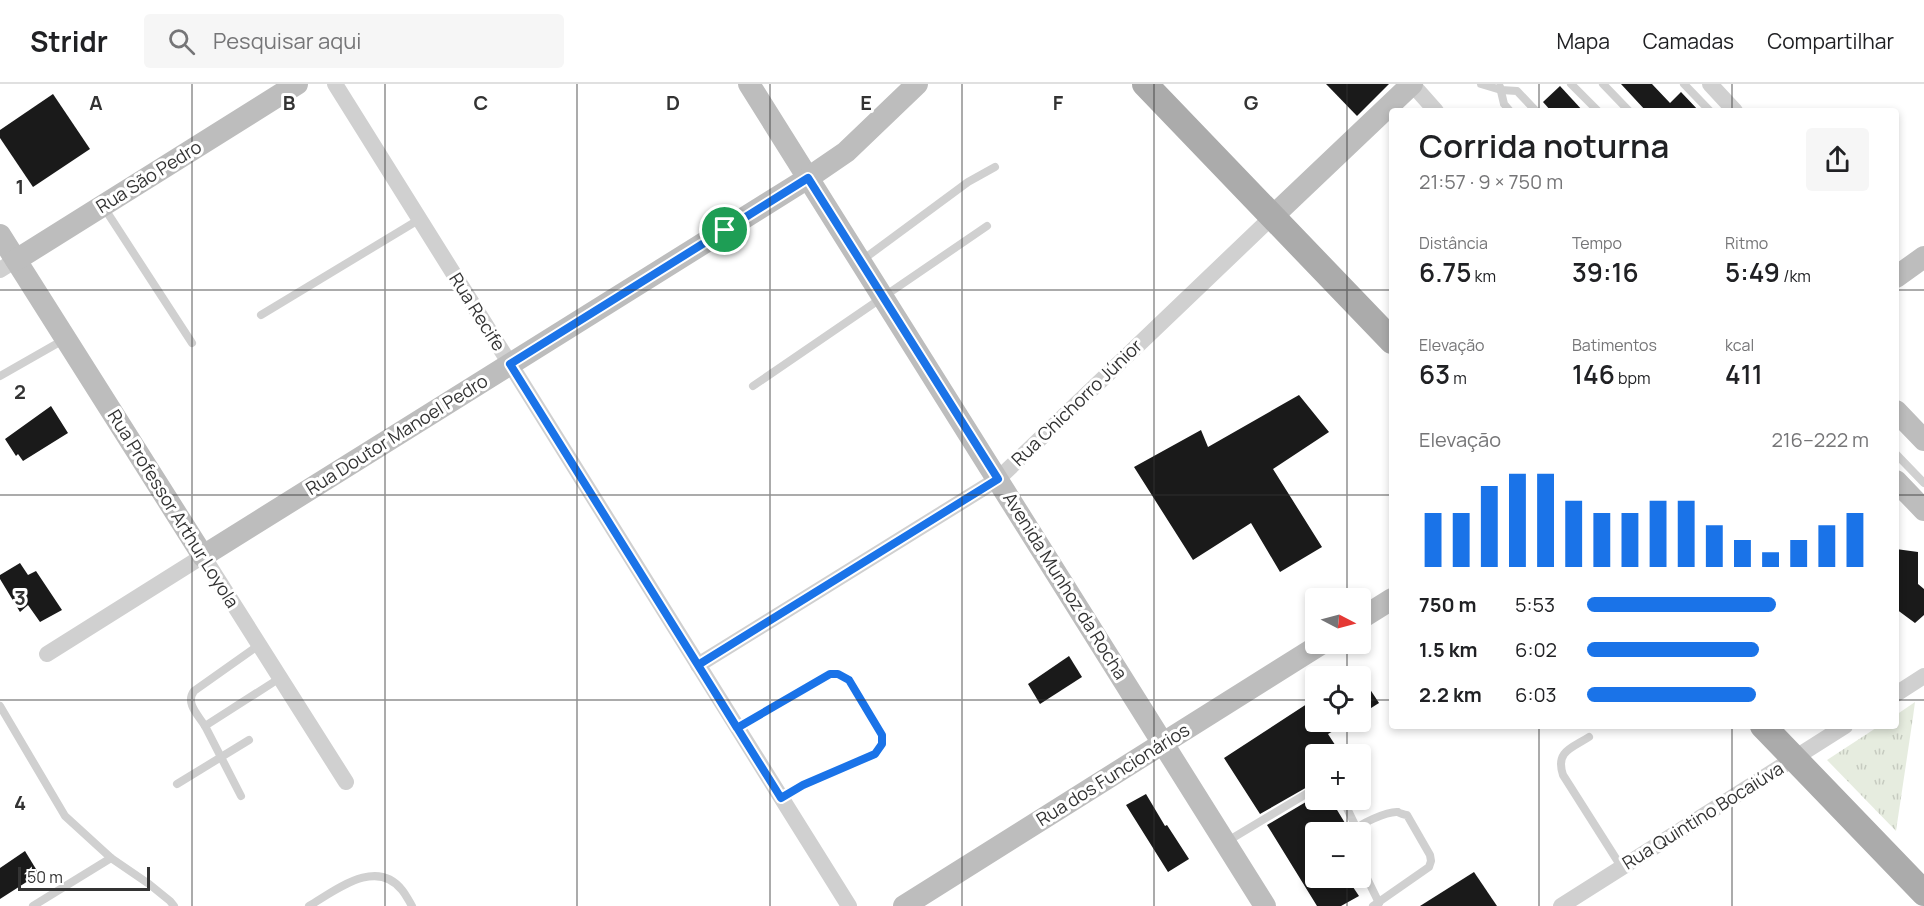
<!DOCTYPE html>
<html lang="pt">
<head>
<meta charset="utf-8">
<style>
	body { margin:0; font-family:Manrope,sans-serif; background:#f6f6f6; color:#202124; height:100vh; display:flex; flex-direction:column; font-size:22px; white-space:nowrap }
	* { box-sizing:border-box; margin:0 }
	p { font-size:20px; color:#757577 }
	.icon { flex:none; width:33px; height:33px; fill:none; stroke:currentColor; stroke-width:2; stroke-linecap:round; stroke-linejoin:round }
	.map { position:relative; flex:1; overflow:hidden }
	.side { position:absolute; left:1389px; top:24px; width:510px; height:621px; display:flex; flex-direction:column; background:#fff; border-radius:6px; box-shadow:0 3px 9px #0003 }
	.side>* { flex:none }
	.needle { width:39px; rotate:96deg }
	.tools { position:absolute; left:1305px; top:504px; display:grid; gap:12px }
	.tools a { display:grid; place-items:center; width:66px; height:66px; border-radius:6px; background:#fff; box-shadow:0 3px 9px #0003; font-size:30px }
	.scale { position:absolute; left:18px; bottom:15px; width:132px; box-sizing:border-box; padding-left:6px; border:3px solid #333; border-top:0; font-size:16px; line-height:21px; white-space:nowrap; color:#333; -webkit-text-stroke:4px #fff; paint-order:stroke }
	.pin { position:absolute; display:grid; place-items:center; width:51px; height:51px; color:#fff; margin:-26px; border:3px solid #fff; border-radius:50%; box-shadow:0 2px 6px #0007 }
	.round { display:grid; place-items:center; flex:none; width:63px; height:63px; border-radius:6px; background:#f6f6f6 }
	.head { display:flex; align-items:center; justify-content:space-between; height:102px; padding:0 30px }
	h1 { font-size:33px; font-weight:600; line-height:45px }
	.metrics { display:grid; grid-template-columns:repeat(3,1fr); gap:9px; height:102px; padding:6px 30px }
	.metrics div { display:grid; align-content:center }
	.metrics b { font-size:26px; font-weight:600 }
	.metrics small { font-size:16px; font-weight:400 }
	.metrics p { font-size:16px }
	.chart { height:168px; padding:12px 30px }
	.chart p { display:flex; justify-content:space-between }
	.chart svg { width:100%; height:108px; margin-top:6px; stroke:#1a73e8; stroke-width:6 }
	ul { padding:0 30px; list-style:none; font-size:20px }
	li { display:grid; grid-template-columns:96px 72px 1fr; align-items:center; height:45px }
	li i { height:15px; border-radius:8px; background:#1a73e8 }
	header { display:flex; align-items:center; gap:36px; box-sizing:border-box; height:84px; padding:0 30px; background:#fff; border-bottom:2px solid #e0e0e0 }
	header strong { font-size:28px }
	nav { display:flex; gap:33px; margin-inline-start:auto; font-size:21px }
	.search { width:420px; height:54px; background:#f6f6f6; display:flex; align-items:center; gap:15px; box-sizing:border-box; padding:0 21px; border-radius:6px; color:#757577; font-size:22px }
	.map>svg:first-child { display:block }
	.grass { fill:url(#grass-tufts) }
	.building { fill:#1a1a1a }
	.lines { fill:none; stroke-linecap:round; stroke-linejoin:round }
	.lane { stroke:#d0d0d0; stroke-width:8 }
	.street { stroke:#d0d0d0; stroke-width:16 }
	.secondary { stroke:#bdbdbd; stroke-width:22 }
	.primary { stroke:#ababab; stroke-width:26 }
	.route-casing { stroke:#fff; stroke-width:12 }
	.route { stroke:#1a73e8; stroke-width:8 }
	.grid { fill:none; stroke:#333; stroke-width:1.5; stroke-opacity:0.55 }
	.labels { text-anchor:middle; stroke-width:6; stroke-linejoin:round; paint-order:stroke }
	.street-label { font-size:18px; fill:#333; stroke:#fff }
	.grid-label { font-size:20px; text-anchor:middle; font-weight:bold; fill:#333; stroke:#fff; stroke-width:6; stroke-linejoin:round; paint-order:stroke }
</style>
</head>
<body>
<header>
<strong>Stridr</strong>
<div class="search"><svg class="icon" aria-label="search" viewBox="0 0 24 24"><circle cx="10" cy="10" r="6"/><path d="M15 15l6 6"/></svg>Pesquisar aqui</div>
<nav><a>Mapa</a><a>Camadas</a><a>Compartilhar</a></nav>
</header>
<div class="map">
<svg width="1924" height="822" viewBox="0 0 1924 822">
	<defs>
		<pattern id="grass-tufts" width="24" height="20" patternUnits="userSpaceOnUse" patternTransform="scale(1.5)"><rect width="24" height="20" fill="#e6ecdf"/><path d="M3 7l-1-3M5 7V3M7 7l1-3M15 17l-1-3M17 17v-4M19 17l1-3" fill="none" stroke="#c6cbc0"/></pattern>
	</defs>
	<rect width="100%" height="100%" fill="#fff"/>
	<path class="grass" d="M1915,618L1913,633L1896,747L1827,676L1879,642H1896V631Z"/>
	<g class="building">
		<path d="M1326,0H1389L1357,32Z"/>
		<path d="M1621,0H1652L1670,19L1681,8L1699,27H1646Z"/>
		<path d="M1560,2L1583,27H1551L1543,18Z"/>
		<path d="M53,10L90,65L33,103L0,54V46Z"/>
		<path d="M1299,311L1329,348L1273,385L1322,463L1280,488L1251,439L1193,476L1134,383L1201,346L1208,363Z"/>
		<path d="M51,322L68,349L23,377L18,370L16,372L5,355Z"/>
		<path d="M1896,465L1918,468V500L1924,505V531L1915,539L1896,525Z"/>
		<path d="M20,479L28,491L36,487L62,526L40,538L28,521L20,528L0,495V491Z"/>
		<path d="M1069,572L1082,593L1040,620L1028,600Z"/>
		<path d="M1360,590L1379,619L1360,631Z"/>
		<path d="M1316,614V638H1349L1328,650L1341,670H1316V698L1260,730L1224,674Z"/>
		<path d="M1146,710L1165,742L1167,741L1189,775L1168,788L1126,721Z"/>
		<path d="M1316,712V716H1331L1348,744L1347,748H1316V794H1347L1359,812L1341,822H1317L1267,741Z"/>
		<path d="M25,767L39,790L0,815V784Z"/>
		<path d="M1474,788L1497,822H1420Z"/>
	</g>
	<g class="lines">
		<g class="lane">
			<path d="M1481,0L1501,6L1517,7L1536,27"/>
			<path d="M1571,0L1598,27"/>
			<path d="M1603,0L1629,27"/>
			<path d="M1684,0L1710,27"/>
			<path d="M1500,3L1504,20L1510,27"/>
			<path d="M103,122L192,259"/>
			<path d="M861,177L968,98L995,83"/>
			<path d="M261,231L420,135"/>
			<path d="M0,292L65,255"/>
			<path d="M753,302L987,142"/>
			<path d="M1896,370L1924,399"/>
			<path d="M259,561L194,607C185,619 198,631 205,642L280,594"/>
			<path d="M0,622L65,732L111,774L149,800L170,817L174,822"/>
			<path d="M205,642L241,712"/>
			<path d="M737,644L830,590H838L849,596L882,651V660L875,670L803,701L781,714"/>
			<path d="M1589,653C1572,664 1555,667 1563,691L1622,784"/>
			<path d="M177,700L249,656"/>
			<path d="M1343,716L1356,743"/>
			<path d="M1353,748C1358,740 1388,727 1398,728C1399,729 1405,731 1407,731L1430,771L1431,777L1429,783L1373,822"/>
			<path d="M1226,758L1316,704"/>
			<path d="M1360,780L1379,819"/>
			<path d="M33,822L111,774"/>
			<path d="M309,822C335,807 376,773 402,806C406,811 409,817 412,822"/>
		</g>
		<g class="street">
			<path d="M335,0L849,822"/>
			<path d="M1412,0L1436,27"/>
			<path d="M1710,0L1735,27"/>
			<path d="M0,186L16,176"/>
			<path d="M47,570L203,472L346,698"/>
			<path d="M698,581L998,395L1272,133"/>
			<path d="M1896,610L1924,592"/>
			<path d="M1561,822L1845,642"/>
		</g>
		<g class="secondary">
			<path d="M749,0L1265,822"/>
			<path d="M1272,133L1412,0"/>
			<path d="M0,151L203,472L808,94L846,68L917,0"/>
			<path d="M16,176L297,0"/>
			<path d="M1896,193L1924,173"/>
			<path d="M1896,327L1924,356"/>
			<path d="M1896,397L1924,426"/>
			<path d="M1360,535L1392,515"/>
			<path d="M904,822L1321,560"/>
		</g>
		<g class="primary">
			<path d="M1145,0L1392,257"/>
			<path d="M1763,642L1924,809"/>
		</g>
	</g>
	<g class="lines">
		<defs>
			<path id="route" d="M725,146L510,280L781,714L803,701L875,670L882,660V651L849,596L838,590H830L737,644L698,581L998,395L808,94L725,146"/>
		</defs>
		<use href="#route" class="route-casing"/>
		<use href="#route" class="route"/>
	</g>
	<path class="grid" d="M192,0V822M385,0V822M577,0V822M770,0V822M962,0V822M1154,0V822M1347,0V514M1539,0V27M1732,0V27M0,206H1392M1896,206H1924M0,411H1392M1896,411H1924M1347,560V592M0,616H1316M1360,616H1392M1896,616H1924M1347,638V670M1539,642V822M1732,642V822M1347,716V748M1347,794V822"/>
	<g class="labels">
		<g class="street-label">
			<text transform="translate(149 93) rotate(-32)" y="6">Rua São Pedro</text>
			<text transform="translate(477 228) rotate(58)" y="6">Rua Recife</text>
			<text transform="translate(1077 319) rotate(-44)" y="6">Rua Chichorro Júnior</text>
			<text transform="translate(397 351) rotate(-32)" y="6">Rua Doutor Manoel Pedro</text>
			<text transform="translate(173 425) rotate(58)" y="6">Rua Professor Arthur Loyola</text>
			<text transform="translate(1065 502) rotate(58)" y="6">Avenida Munhoz da Rocha</text>
			<text transform="translate(1113 691) rotate(-32)" y="6">Rua dos Funcionários</text>
			<text transform="translate(1703 732) rotate(-32)" y="6">Rua Quintino Bocaiúva</text>
		</g>
	</g>
	<g class="grid-label">
		<text x="96" y="26">A</text>
		<text x="289" y="26">B</text>
		<text x="481" y="26">C</text>
		<text x="673" y="26">D</text>
		<text x="866" y="26">E</text>
		<text x="1058" y="26">F</text>
		<text x="1251" y="26">G</text>
		<text x="20" y="110">1</text>
		<text x="20" y="315">2</text>
		<text x="20" y="521">3</text>
		<text x="20" y="726">4</text>
	</g>
</svg>
<div class="tools">
<a><svg class="needle" viewBox="-14 -14 28 28"><path d="M0-13l5 13h-10z" fill="#e53935"/><path d="M0 13l5-13h-10z" fill="#757577"/></svg></a>
<a><svg class="icon" aria-label="locate" viewBox="0 0 24 24"><circle cx="12" cy="12" r="6"/><path d="M12 2v4M12 18v4M2 12h4M18 12h4"/></svg></a>
<a>+</a>
<a>−</a>
</div>
<div class="scale">50 m</div>
<div class="pin" style="left:725px;top:146px;background:#1e9e55"><svg class="icon" aria-label="arrive" viewBox="0 0 24 24"><path d="M6 21V4h12l-3 4 3 4H6"/></svg></div>
<section class="side">
<div class="head"><div><h1>Corrida noturna</h1><p>21:57 · 9 × 750 m</p></div><a class="round"><svg class="icon" aria-label="share" viewBox="0 0 24 24"><path d="M12 15V3M7 8l5-5 5 5M5 13v7h14v-7"/></svg></a></div>
<div class="metrics">
<div><p>Distância</p><b>6.75<small> km</small></b></div>
<div><p>Tempo</p><b>39:16</b></div>
<div><p>Ritmo</p><b>5:49<small> /km</small></b></div>
</div>
<div class="metrics">
<div><p>Elevação</p><b>63<small> m</small></b></div>
<div><p>Batimentos</p><b>146<small> bpm</small></b></div>
<div><p>kcal</p><b>411</b></div>
</div>
<div class="chart"><p><span>Elevação</span>216–222 m</p>
<svg viewBox="0 0 160 44" preserveAspectRatio="none"><path d="M5 44V22M15 44V22M25 44V11M35 44V6M45 44V6M55 44V17M65 44V22M75 44V22M85 44V17M95 44V17M105 44V27M115 44V33M125 44V38M135 44V33M145 44V27M155 44V22"/></svg>
</div>
<ul>
<li><b>750 m</b>5:53<i style="width:67%"></i></li>
<li><b>1.5 km</b>6:02<i style="width:61%"></i></li>
<li><b>2.2 km</b>6:03<i style="width:60%"></i></li>
</ul>
</section>
</div>
</body>
</html>
